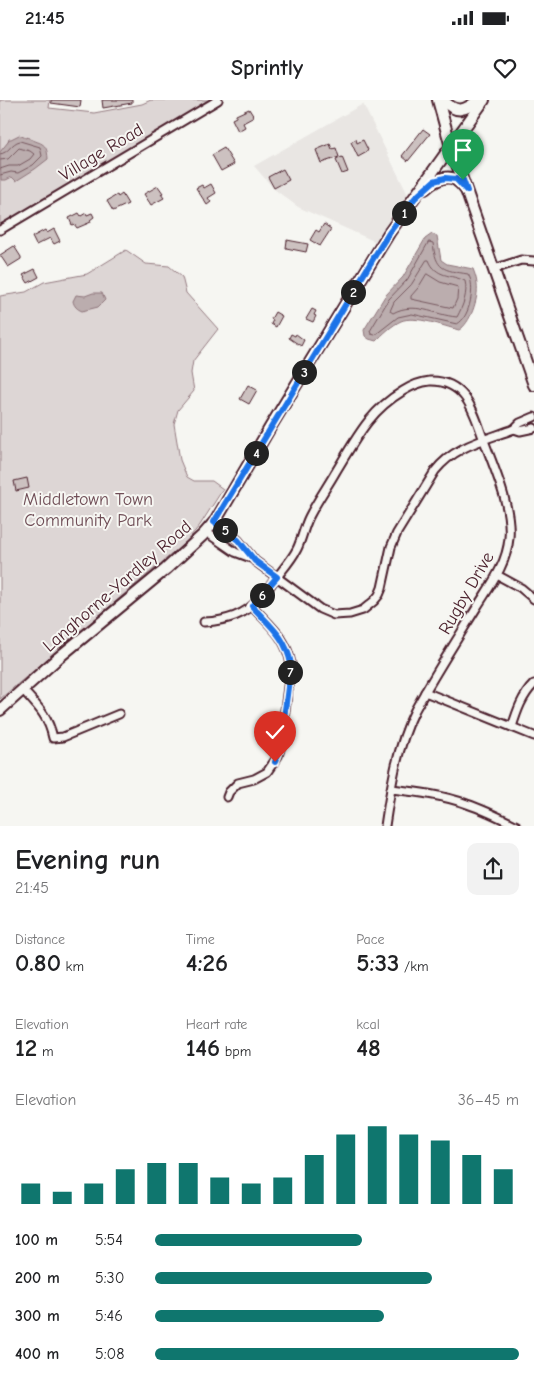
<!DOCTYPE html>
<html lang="en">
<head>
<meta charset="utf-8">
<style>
	body { margin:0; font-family:"Comic Neue",sans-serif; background:#f2f2f2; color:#202124; height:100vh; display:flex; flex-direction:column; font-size:19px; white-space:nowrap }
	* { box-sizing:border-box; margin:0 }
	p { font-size:16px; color:#757577 }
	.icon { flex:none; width:28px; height:28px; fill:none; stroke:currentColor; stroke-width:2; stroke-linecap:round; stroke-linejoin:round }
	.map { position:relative; height:726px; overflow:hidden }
	.details { display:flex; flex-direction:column; background:#fff; flex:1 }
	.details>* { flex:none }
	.pin { position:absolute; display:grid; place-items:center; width:42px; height:42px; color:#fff; margin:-51px -21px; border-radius:50% 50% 50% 0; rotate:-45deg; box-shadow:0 0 5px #0007 }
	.pin .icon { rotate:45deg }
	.km { position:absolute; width:25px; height:25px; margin:-12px; border-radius:50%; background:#222; color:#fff; font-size:14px; line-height:25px; text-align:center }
	.round { display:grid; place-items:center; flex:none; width:52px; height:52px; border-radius:10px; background:#f2f2f2 }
	.head { display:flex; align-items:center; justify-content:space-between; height:85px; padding:0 15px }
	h1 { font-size:28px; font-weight:800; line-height:38px }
	.metrics { display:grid; grid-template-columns:repeat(3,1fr); gap:8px; height:85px; padding:5px 15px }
	.metrics div { display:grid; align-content:center }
	.metrics b { font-size:25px; font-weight:800 }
	.metrics small { font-size:14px; font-weight:400 }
	.metrics p { font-size:14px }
	.chart { height:140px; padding:10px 15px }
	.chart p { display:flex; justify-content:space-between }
	.chart svg { width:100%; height:90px; margin-top:5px; stroke:#0f766e; stroke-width:6 }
	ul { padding:0 15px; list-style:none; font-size:16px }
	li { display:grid; grid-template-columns:80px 60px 1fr; align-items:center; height:38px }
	li i { height:12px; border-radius:6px; background:#0f766e }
	.status { display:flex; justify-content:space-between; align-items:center; height:35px; padding:0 25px; background:#fff; direction:ltr }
	.status svg { height:14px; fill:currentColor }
	header { display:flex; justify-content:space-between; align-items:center; height:65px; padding:0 15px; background:#fff; font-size:22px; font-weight:800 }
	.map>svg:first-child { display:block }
	.built { fill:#e9e6e3 }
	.green { fill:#ddd6d5; stroke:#947a80 }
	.water { fill:#bbadae; stroke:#8e747a }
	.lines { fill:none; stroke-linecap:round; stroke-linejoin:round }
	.shore { stroke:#77585f; stroke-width:1 }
	.building { fill:#ccc1c0; stroke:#4a1f2b }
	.street-casing { stroke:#4a1f2b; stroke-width:11 }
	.secondary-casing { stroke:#4a1f2b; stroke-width:14 }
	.street { stroke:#f6f6f2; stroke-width:7 }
	.secondary { stroke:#f6f6f2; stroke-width:10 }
	.route-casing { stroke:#fff; stroke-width:10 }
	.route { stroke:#1a73e8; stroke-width:6 }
	.labels { text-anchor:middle; stroke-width:4; stroke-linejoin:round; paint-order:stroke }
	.street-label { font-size:18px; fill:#4a1f2b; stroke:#f6f6f2 }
	.park-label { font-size:18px; fill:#6f4d56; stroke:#f6f6f2 }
</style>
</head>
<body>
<div class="status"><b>21:45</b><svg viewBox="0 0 49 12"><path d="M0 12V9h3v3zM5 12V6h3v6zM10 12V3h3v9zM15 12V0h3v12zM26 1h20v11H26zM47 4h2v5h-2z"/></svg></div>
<header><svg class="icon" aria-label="menu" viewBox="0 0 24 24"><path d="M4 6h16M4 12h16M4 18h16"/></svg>Sprintly<svg class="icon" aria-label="heart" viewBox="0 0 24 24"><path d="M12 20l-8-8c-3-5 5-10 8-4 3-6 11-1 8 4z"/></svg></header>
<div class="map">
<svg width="534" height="726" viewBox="0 0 534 726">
	<rect width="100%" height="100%" fill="#f6f6f2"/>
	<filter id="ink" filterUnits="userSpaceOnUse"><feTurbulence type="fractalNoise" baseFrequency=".02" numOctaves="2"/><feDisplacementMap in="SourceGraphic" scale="10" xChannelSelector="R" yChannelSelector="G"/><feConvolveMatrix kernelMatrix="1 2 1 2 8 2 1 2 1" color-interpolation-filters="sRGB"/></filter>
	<g filter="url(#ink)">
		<path class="built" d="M363,4L408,95L376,142L298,107L274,89L254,66Z"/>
		<g class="green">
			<path d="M0,0H50L49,8L94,13L142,4L151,0H210L0,126Z"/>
			<path d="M126,150L146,164L169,166L182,177L186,193L218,229L193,261L191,273L194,291L178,310L174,324L180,360L187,377L194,381H212L223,389L200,425L186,442L0,599V196L26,192L44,182L87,174Z"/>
		</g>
		<g class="water">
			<path d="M19,35L26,38L27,37C40,45 47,40 48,59L35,69L16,81L12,77L6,80H1L0,52L8,42L9,39H11Z"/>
			<path d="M432,134L437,136L441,160L447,164L473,169C475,174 477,180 477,185C479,198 470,224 459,230C443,226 415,215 401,221C392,225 383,234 376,241L369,239L365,236L364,230L385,196L403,177L425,139Z"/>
			<path d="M93,193H102L105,200L98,207L82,211C77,209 74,206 73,201L76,195L85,196Z"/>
		</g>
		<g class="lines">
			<g class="shore">
				<path d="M0,54C9,53 11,43 20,41L40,47L42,56L33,65L18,73L11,72L0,75"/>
				<path d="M0,60L8,59L19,48L30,51L34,54L30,59L18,66H9L0,69"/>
				<path d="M429,142L433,143C436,170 443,170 468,174C476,185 470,218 457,224L412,214L398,217L375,235L371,234L370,231L389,199L407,180Z"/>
				<path d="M427,160H429C436,178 451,174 465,181C468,193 463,206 457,217C434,215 415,201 393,213L390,211L394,202L411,185Z"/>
				<path d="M427,174L440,182L458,187L457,199L453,208L411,199V196L418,188Z"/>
			</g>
		</g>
		<g class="building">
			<path d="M51,0H81L80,7L51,3Z"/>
			<path d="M102,0H132V3L103,8Z"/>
			<path d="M249,9L254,17L243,23L245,27L238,31L232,19L236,17V15Z"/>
			<path d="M423,29L430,34L408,61L402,56Z"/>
			<path d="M356,39L357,43L363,40L368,50L367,51V52L358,57L351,42Z"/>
			<path d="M330,44L332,49L336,48L339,57L321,63L316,50Z"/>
			<path d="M224,48L234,64L221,71L212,55Z"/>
			<path d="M342,57L348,72L342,74L336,60Z"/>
			<path d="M283,69L289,80L274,88L268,77Z"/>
			<path d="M211,84L216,93L208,98L211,102L207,105L196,88L202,85L204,88Z"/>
			<path d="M158,86L163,93L161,94L164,98L151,105L144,94Z"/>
			<path d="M122,94L128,104L113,111L107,101L117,95L118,97Z"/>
			<path d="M79,113L81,116L86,113L87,115L92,113L94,117L90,120L91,122L77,128L74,124L72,125L69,118Z"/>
			<path d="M324,124L331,129L320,146L310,140L316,130L319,132Z"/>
			<path d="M54,129L60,141L54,144L50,138L36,145L32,137L45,130L47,133Z"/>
			<path d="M287,140L308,144L306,152L286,148Z"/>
			<path d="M14,146L21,157V159L8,167L0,155Z"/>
			<path d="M35,169L39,177L28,183L23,175Z"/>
			<path d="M312,209L316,211L314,215L316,216L313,222L306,219Z"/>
			<path d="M275,212L282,216L276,227L271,224L273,220L271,219Z"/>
			<path d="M291,234L295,236L296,234L304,240L301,246L289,238Z"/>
			<path d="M248,285L257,290L249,304L240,299Z"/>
			<path d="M27,378L29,388L16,391L14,381Z"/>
		</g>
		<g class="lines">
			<defs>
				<g id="street">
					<path d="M0,130L218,0"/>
					<path d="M494,169L521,160L534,161"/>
					<path d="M514,329L520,331L534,328"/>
					<path d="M215,422L238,440L255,461L320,509L334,515L350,514L363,510L374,501L379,495L382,488L391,447L397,433L435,371C454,346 485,340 514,329L520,323L534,317"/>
					<path d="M206,432L235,452L251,458"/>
					<path d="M497,475L521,488L534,499"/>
					<path d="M204,522C225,521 244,516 258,500C265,493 271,484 277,477C284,468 292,459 297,449C302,439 304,427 309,417C317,401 327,387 335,373C356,339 368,312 403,291C411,286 420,282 430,281C464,280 473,309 482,335C493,366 512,405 509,438C507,464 490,486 477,507C456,541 434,575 415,610C397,647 391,686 385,726"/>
					<path d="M22,589C37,606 48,615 53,638L63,637L119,614"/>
					<path d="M425,592L534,636"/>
					<path d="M512,627C517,611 522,596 534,584"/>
					<path d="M391,689C416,692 443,695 467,704C485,710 501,718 517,726"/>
					<path d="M227,697L229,692L238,683L254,679L267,672L278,656L280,649L291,564C286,536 270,526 252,506"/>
				</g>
				<g id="secondary">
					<path d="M438,0L451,47L534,285"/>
					<path d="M443,0C456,14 465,11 478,0"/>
					<path d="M425,89C433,82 445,73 456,80C459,82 463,86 465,89"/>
					<path d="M0,610L58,558L166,469L203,435L216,420L271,326L389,133L484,0"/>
				</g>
			</defs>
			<use href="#street" class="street-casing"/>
			<use href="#secondary" class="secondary-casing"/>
			<use href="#street" class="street"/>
			<use href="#secondary" class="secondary"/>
		</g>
	</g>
	<g class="lines" filter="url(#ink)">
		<defs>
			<path id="route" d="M275,662L280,649L291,564C286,537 270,526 252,506L277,477L255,461L238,440L214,422L379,149L389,133L415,98L434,81L445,78L456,79L467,91L463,80"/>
		</defs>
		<use href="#route" class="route-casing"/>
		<use href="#route" class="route"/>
	</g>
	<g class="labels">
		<g class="street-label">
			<text transform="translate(101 52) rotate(-31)" y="6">Village Road</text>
			<text transform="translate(117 486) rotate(-41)" y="6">Langhorne-Yardley Road</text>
			<text transform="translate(466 493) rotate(-60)" y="6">Rugby Drive</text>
		</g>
		<g class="park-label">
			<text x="88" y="405">Middletown Town<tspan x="88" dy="21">Community Park</tspan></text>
		</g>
	</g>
</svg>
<div class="pin" style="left:463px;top:80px;background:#1e9e55"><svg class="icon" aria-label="arrive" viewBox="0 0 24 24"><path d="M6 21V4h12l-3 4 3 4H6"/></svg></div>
<div class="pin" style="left:275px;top:662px;background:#d93025"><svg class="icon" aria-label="check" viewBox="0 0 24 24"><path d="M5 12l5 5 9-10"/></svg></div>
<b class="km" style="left:404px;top:113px">1</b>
<b class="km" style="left:353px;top:192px">2</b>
<b class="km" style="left:304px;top:272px">3</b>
<b class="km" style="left:256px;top:353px">4</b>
<b class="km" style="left:225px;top:430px">5</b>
<b class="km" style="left:262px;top:495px">6</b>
<b class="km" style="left:290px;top:572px">7</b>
</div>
<section class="details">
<div class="head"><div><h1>Evening run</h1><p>21:45</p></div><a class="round"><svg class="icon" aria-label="share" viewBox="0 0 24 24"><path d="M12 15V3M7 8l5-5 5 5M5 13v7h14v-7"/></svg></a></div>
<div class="metrics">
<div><p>Distance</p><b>0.80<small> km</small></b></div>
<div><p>Time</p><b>4:26</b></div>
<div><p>Pace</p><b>5:33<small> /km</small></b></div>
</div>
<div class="metrics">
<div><p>Elevation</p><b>12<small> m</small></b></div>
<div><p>Heart rate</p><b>146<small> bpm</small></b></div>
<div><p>kcal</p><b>48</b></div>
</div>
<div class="chart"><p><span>Elevation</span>36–45 m</p>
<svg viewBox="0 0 160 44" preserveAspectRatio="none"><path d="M5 44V34M15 44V38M25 44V34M35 44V27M45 44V24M55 44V24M65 44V31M75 44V34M85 44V31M95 44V20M105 44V10M115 44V6M125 44V10M135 44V13M145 44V20M155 44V27"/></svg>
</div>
<ul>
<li><b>100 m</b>5:54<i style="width:57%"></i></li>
<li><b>200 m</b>5:30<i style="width:76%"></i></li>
<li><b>300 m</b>5:46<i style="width:63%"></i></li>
<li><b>400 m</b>5:08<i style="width:100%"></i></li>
</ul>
</section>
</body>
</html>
